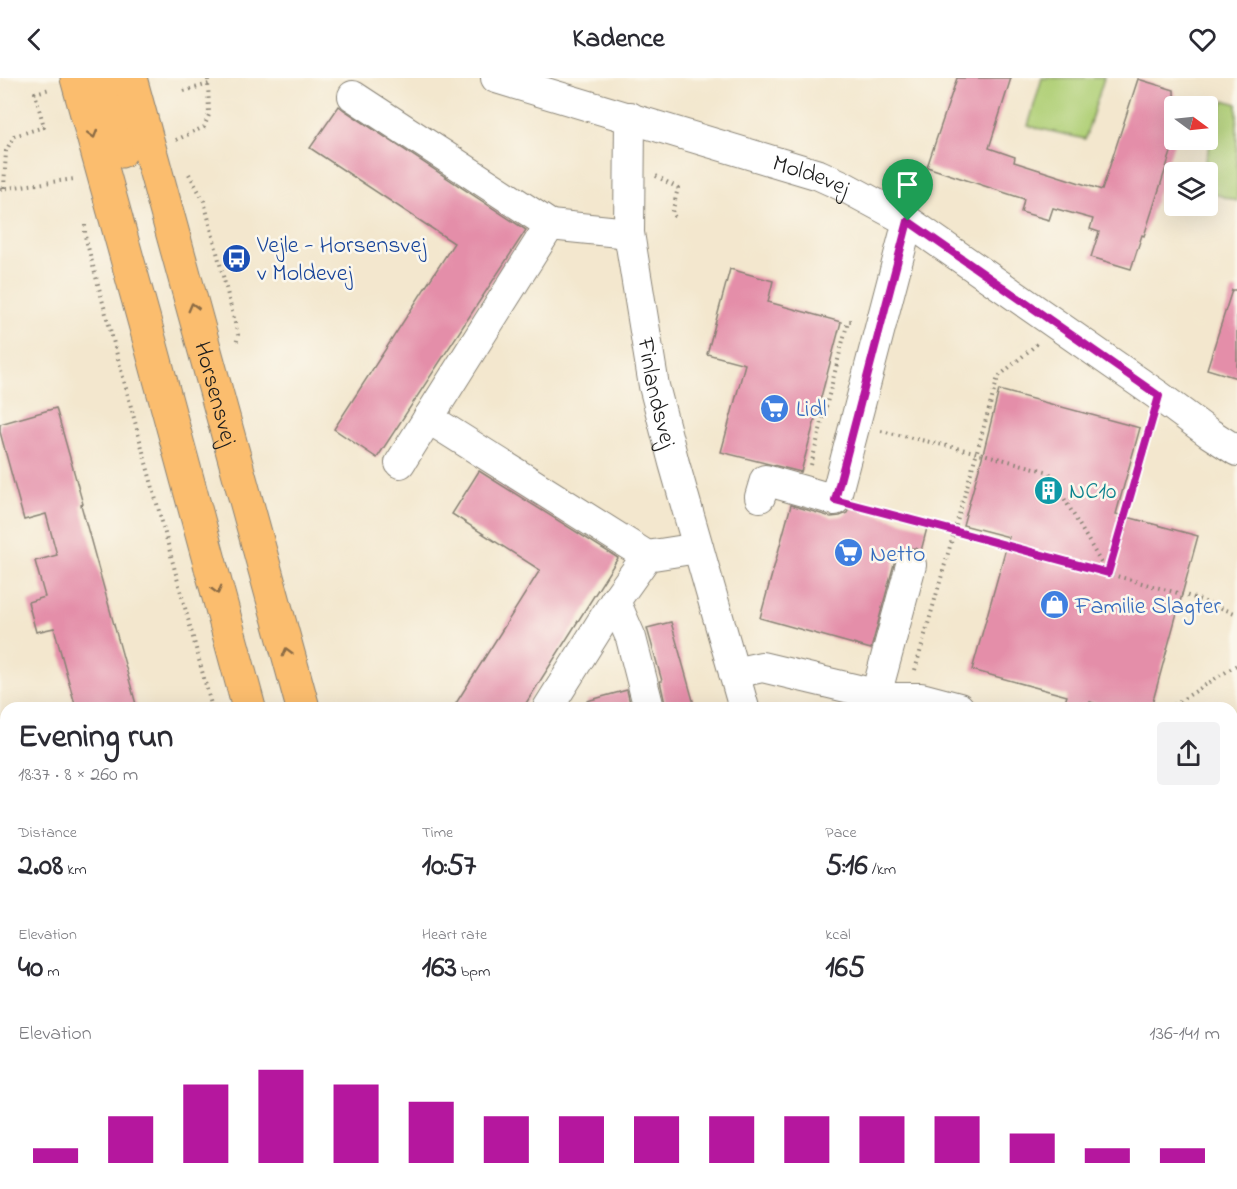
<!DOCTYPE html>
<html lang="en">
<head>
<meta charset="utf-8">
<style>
	body { margin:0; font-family:"Indie Flower",sans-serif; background:#f2f2f3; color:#2b2b33; height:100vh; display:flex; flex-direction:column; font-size:22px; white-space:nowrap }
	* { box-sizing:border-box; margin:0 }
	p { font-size:20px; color:#7c7c81 }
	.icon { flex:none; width:33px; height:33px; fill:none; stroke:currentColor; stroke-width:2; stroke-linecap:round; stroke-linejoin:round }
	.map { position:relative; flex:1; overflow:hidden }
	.details { position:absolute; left:0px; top:624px; width:1238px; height:488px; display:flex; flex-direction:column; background:#fff; border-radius:18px 18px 0 0; box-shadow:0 6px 24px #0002 }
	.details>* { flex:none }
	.needle { width:39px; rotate:105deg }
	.tools { position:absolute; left:1164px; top:18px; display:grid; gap:12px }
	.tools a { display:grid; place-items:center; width:54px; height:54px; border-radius:6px; background:#fff; box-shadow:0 6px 24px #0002; font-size:30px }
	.pin { position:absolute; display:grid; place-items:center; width:51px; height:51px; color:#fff; margin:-62px -26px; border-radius:50% 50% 50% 0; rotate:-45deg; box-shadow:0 0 6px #0007 }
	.pin .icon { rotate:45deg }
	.round { display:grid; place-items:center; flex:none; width:63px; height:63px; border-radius:6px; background:#f2f2f3 }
	.summary { display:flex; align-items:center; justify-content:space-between; height:102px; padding:0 18px }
	h1 { font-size:33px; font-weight:700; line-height:45px }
	.metrics { display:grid; grid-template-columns:repeat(3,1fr); gap:9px; height:102px; padding:6px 18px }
	.metrics div { display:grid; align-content:center }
	.metrics b { font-size:30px; font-weight:700 }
	.metrics small { font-size:16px; font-weight:400 }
	.metrics p { font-size:16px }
	.chart { height:168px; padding:12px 18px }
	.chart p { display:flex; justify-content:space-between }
	.chart svg { width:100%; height:108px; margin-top:6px; stroke:#b5179e; stroke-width:6 }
	header { display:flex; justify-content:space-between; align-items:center; height:78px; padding:0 18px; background:#fff; font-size:27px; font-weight:700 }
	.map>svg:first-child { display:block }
	.green { fill:#b1d078; stroke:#66764a; stroke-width:1.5 }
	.building { fill:#e48ea9 }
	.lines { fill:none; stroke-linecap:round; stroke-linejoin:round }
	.minor-casing { stroke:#888275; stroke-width:32 }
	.major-casing { stroke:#888275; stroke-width:35 }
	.path { stroke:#888275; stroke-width:4; stroke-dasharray:1.5 4.5; stroke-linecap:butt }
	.minor { stroke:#fff; stroke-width:30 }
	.major { stroke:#fbbd6e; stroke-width:33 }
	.oneway { stroke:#8c6c45 }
	.route-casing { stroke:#fff; stroke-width:12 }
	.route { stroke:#b5179e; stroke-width:8 }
	.labels { text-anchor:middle; stroke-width:5; stroke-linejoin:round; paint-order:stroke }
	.street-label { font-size:24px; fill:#1c1c1c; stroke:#fbf7ec }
	.transit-label { font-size:24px; fill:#164399; stroke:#fbf7ec; text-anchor:start }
	.shop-label { font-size:24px; fill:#366cbe; stroke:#fbf7ec; text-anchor:start }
	.culture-label { font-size:24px; fill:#0d838f; stroke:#fbf7ec; text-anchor:start }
</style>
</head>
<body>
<header><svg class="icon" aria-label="back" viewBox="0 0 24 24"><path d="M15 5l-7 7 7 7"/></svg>Kadence<svg class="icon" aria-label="heart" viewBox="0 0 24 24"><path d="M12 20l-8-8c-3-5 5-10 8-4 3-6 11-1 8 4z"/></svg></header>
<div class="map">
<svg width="1237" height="1111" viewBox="0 0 1237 1111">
	<rect width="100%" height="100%" fill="#fbf7ec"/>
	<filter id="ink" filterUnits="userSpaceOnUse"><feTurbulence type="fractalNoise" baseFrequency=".0167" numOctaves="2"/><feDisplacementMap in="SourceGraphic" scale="12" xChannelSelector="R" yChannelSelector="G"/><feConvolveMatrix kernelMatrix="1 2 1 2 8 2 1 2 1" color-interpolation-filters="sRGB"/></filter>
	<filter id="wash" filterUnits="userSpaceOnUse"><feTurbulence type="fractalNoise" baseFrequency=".008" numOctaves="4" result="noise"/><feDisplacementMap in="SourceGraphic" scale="24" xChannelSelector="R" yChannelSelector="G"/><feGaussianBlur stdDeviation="1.35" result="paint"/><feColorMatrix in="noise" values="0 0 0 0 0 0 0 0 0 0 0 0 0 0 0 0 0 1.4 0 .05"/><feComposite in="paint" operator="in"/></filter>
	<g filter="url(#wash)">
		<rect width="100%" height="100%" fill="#f3e7ce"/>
		<g class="green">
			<path d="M1042,0H1104L1085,61L1028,48Z"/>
			<path d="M1224,22L1237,26V123L1208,114V94H1202Z"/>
		</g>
		<g id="blocks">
			<g class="building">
				<path d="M957,0H1011L989,70L1015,79L1014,84L1102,112L1138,1L1174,12L1175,62L1144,158L1142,157L1131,191L1091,179L1099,154L1090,151L1093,141L1053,130L1049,142L1021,134L1024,121L927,89Z"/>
				<path d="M339,28L344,32L526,152L377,380L334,351L454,165L310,70Z"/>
				<path d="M730,191L773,203L768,224L841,244L801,394L721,374L745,286L707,276Z"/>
				<path d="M1232,212H1237V300L1207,291Z"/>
				<path d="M999,312L1140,350L1116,436L1198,458L1151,630H1111L1090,624L1088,630H1063L1067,618L972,592L1009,459L963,447L983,376Z"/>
				<path d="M56,330L83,426L81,427L137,630H76L54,550L36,554L28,524L45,519L35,483L57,477L46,436L24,442L0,354V346Z"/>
				<path d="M479,393L618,480L523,630H453L540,492L452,436Z"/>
				<path d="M791,427L831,439L840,438L847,435L850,429L927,450L921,473L915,470L906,471L899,474L895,482L871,571L760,540Z"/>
				<path d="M671,544L695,630H666L660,603H662L647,550Z"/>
				<path d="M627,612L631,630H588L587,623Z"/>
			</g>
		</g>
	</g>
	<g filter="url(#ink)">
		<use href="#blocks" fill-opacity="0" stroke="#888275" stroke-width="1.5"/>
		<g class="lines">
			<defs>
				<g id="minor">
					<path id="s1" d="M496,0L819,97L841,107L908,143L1159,318L1209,355L1237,373"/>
					<path d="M353,18L550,147"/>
					<path id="s2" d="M630,39L629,155L654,308L674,385L744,630"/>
					<path d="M428,340L647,478"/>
					<path d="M400,385L550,147L629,155"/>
					<path d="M760,419L765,402L835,422L908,143"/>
					<path d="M615,523L631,560L649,630"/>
					<path d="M734,595L762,589L892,620H921L959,630"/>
					<path d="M876,617L911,487"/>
					<path d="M548,630L615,523L647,478L698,470"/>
					<path d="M0,933L6,931"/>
					<path d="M131,1106L132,1111"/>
					<path d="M894,1106L897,1111"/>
					<path d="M239,1111V1106"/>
					<path d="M646,1111L649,1106"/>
					<path d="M746,1111L750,1106"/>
					<path d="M1138,1111L1140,1106"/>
				</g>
				<g id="major">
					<path d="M77,0L144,242L249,630"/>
					<path d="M102,0L121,73"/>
					<path id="s3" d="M130,0L303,630"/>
					<path d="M379,1106L381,1111"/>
					<path d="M433,1106L435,1111"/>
				</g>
			</defs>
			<use href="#minor" class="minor-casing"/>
			<use href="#major" class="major-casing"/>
			<g class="path">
				<path d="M184,13L209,6"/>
				<path d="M176,62L204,49L209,37L208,0"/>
				<path d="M189,96L204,123L238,257L236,267"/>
				<path d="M656,98L678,110L672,135L675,139"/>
				<path d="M4,110L6,73L14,58L44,49L35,15L50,11"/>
				<path d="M0,111L74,101"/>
				<path d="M85,147V158L212,630"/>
				<path d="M881,353L983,376L1049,394L1107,495"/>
				<path d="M811,387L848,243H854"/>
				<path d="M863,429L955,453L1192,519L1237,536"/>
				<path d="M1108,494L1151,346"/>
				<path d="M915,592L998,299L1037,266"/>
				<path d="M1169,630L1237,587"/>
				<path d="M1232,776L1237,777"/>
				<path d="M1232,967L1237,968"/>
			</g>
			<use href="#minor" class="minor"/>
			<use href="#major" class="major"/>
		</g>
		<defs><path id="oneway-chevron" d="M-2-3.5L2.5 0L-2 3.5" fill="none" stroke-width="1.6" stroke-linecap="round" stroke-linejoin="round" transform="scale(1.5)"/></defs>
		<g class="oneway">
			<use href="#oneway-chevron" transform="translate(93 56) rotate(74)"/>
			<use href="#oneway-chevron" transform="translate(193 229) rotate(-105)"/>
			<use href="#oneway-chevron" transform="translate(217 512) rotate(75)"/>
			<use href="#oneway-chevron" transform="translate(287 574) rotate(-105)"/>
		</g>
	</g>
	<g class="lines" filter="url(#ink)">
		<defs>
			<path id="route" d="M908,143L1159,318L1108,495L954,453L835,422Z"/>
		</defs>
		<use href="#route" class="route-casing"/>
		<use href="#route" class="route"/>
	</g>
	<defs>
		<symbol id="bus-disc" viewBox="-11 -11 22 22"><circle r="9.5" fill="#1a4fb4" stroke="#fbf7ec"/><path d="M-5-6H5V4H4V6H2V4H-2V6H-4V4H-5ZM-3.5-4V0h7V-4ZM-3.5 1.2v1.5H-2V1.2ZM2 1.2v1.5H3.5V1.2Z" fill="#fff"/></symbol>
		<symbol id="supermarket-disc" viewBox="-11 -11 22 22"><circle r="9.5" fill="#3f7fe0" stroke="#fbf7ec"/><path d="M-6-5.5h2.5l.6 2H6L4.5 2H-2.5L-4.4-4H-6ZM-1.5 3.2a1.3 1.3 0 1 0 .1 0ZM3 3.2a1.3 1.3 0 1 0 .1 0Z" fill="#fff"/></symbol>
		<symbol id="building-disc" viewBox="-11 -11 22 22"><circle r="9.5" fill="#0f9aa8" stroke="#fbf7ec"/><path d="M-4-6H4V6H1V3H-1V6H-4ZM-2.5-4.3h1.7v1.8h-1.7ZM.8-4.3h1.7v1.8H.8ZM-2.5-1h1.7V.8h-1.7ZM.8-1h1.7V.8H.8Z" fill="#fff"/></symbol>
		<symbol id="shop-disc" viewBox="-11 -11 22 22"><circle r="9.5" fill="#3f7fe0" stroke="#fbf7ec"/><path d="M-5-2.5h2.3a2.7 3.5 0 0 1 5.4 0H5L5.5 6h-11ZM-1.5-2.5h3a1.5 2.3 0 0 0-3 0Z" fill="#fff"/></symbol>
	</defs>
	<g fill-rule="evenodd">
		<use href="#bus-disc" x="220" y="164" width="33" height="33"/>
		<use href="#supermarket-disc" x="758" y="314" width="33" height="33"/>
		<use href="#building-disc" x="1032" y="396" width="33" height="33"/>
		<use href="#supermarket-disc" x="832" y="458" width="33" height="33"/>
		<use href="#shop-disc" x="1038" y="510" width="33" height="33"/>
	</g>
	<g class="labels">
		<g class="street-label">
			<text dy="8" stroke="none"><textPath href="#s1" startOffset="330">Moldevej</textPath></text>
			<text dy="8" stroke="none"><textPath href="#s2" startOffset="278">Finlandsvej</textPath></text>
			<text dy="8" stroke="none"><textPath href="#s3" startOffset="327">Horsensvej</textPath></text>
		</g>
		<g class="transit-label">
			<text x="257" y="174">Vejle - Horsensvej<tspan x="257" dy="28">v Moldevej</tspan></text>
		</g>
		<g class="shop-label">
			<text x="796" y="338">Lidl</text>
			<text x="870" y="483">Netto</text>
			<text x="1075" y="535">Familie Slagter</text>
		</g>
		<g class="culture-label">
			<text x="1069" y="420">NC10</text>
		</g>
	</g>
</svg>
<div class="tools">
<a><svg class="needle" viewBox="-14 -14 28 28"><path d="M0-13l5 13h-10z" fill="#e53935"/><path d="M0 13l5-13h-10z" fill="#7c7c81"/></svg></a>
<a><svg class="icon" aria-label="layers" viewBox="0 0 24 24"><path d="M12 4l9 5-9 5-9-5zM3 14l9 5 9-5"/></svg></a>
</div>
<div class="pin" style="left:908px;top:143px;background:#1e9e55"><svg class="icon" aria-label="arrive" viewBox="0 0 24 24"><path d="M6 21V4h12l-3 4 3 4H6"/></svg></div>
<section class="details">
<div class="summary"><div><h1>Evening run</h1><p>18:37 · 8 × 260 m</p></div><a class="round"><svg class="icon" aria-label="share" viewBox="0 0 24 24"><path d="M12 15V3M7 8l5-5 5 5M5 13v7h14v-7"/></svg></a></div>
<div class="metrics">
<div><p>Distance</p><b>2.08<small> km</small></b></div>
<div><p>Time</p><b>10:57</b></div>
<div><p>Pace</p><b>5:16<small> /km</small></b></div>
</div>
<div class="metrics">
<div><p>Elevation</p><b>40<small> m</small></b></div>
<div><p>Heart rate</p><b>163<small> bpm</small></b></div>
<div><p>kcal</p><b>165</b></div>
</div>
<div class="chart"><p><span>Elevation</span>136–141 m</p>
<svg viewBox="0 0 160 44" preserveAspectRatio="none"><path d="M5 44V38M15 44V25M25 44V12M35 44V6M45 44V12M55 44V19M65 44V25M75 44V25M85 44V25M95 44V25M105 44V25M115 44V25M125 44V25M135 44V32M145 44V38M155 44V38"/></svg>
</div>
</section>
</div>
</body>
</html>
